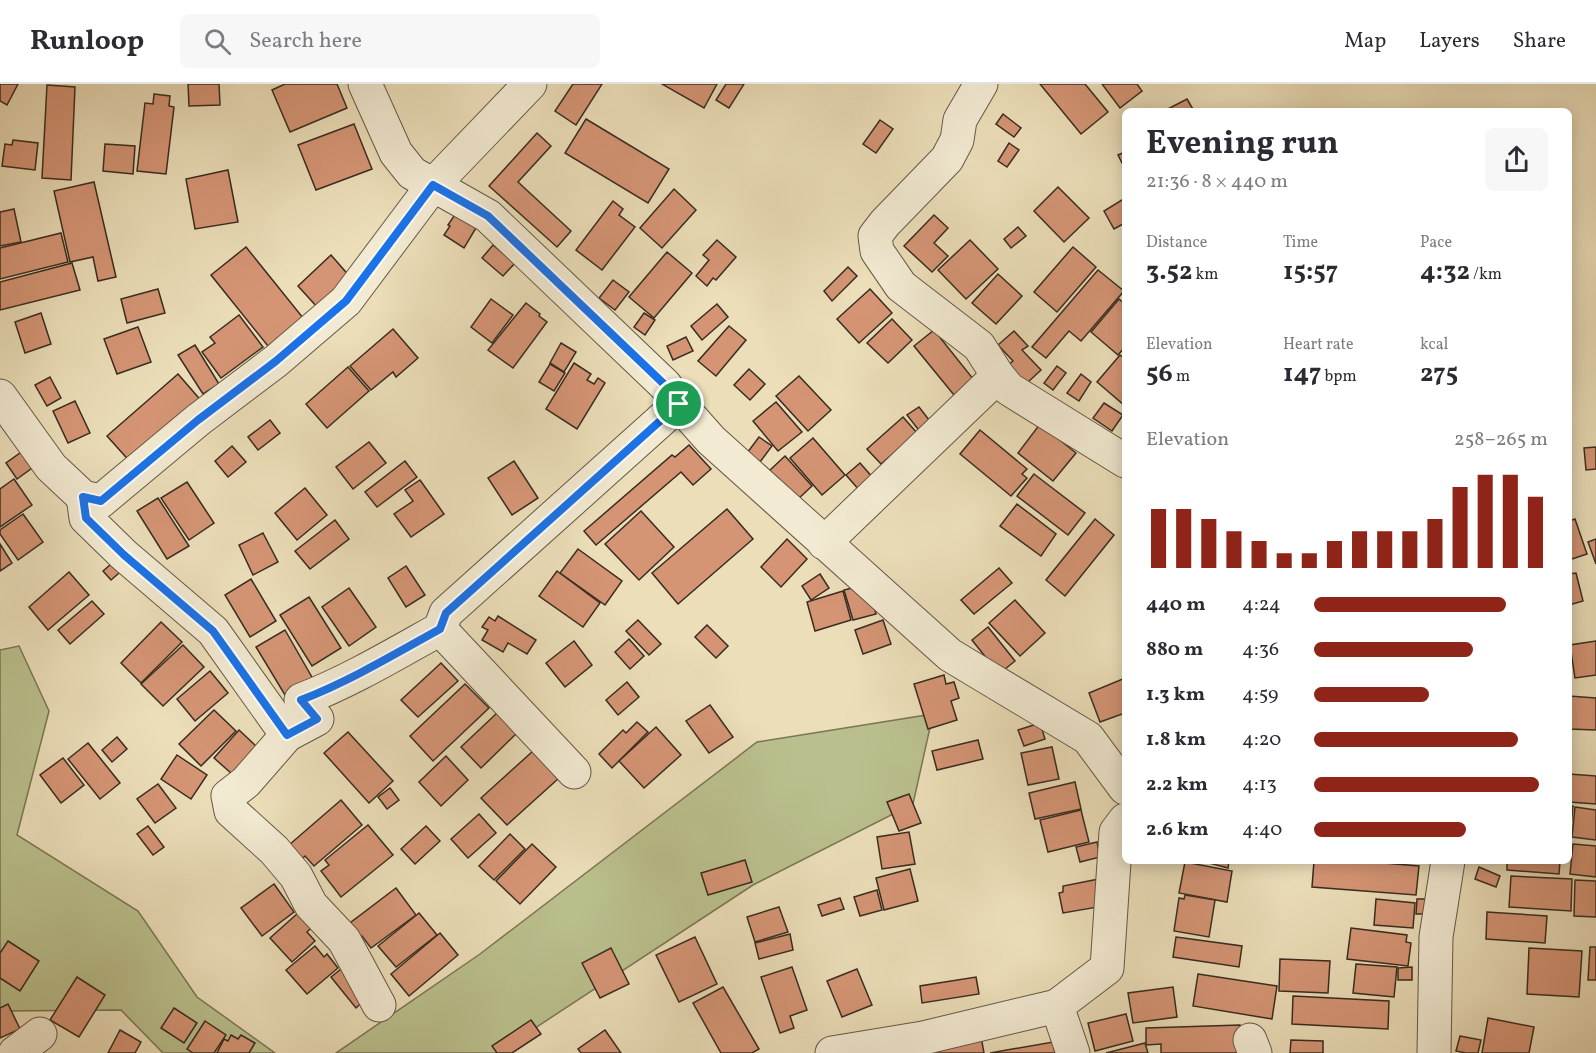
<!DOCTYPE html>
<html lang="en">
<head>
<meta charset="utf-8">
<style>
	body { margin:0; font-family:Vollkorn,serif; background:#f7f7f7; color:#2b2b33; height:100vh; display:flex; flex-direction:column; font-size:22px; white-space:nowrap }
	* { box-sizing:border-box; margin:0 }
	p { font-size:20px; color:#7c7c81 }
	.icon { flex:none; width:33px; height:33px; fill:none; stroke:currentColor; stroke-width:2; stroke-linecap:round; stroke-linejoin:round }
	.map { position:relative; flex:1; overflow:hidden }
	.side { position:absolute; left:1122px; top:24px; width:450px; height:756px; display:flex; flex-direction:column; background:#fff; border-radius:9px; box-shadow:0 3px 15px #0003 }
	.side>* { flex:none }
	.pin { position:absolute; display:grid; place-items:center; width:51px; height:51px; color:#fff; margin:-26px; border:3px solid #fff; border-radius:50%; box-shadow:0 2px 6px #0007 }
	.round { display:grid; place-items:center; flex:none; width:63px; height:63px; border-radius:9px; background:#f7f7f7 }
	.summary { display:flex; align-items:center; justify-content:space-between; height:102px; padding:0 24px }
	h1 { font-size:33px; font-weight:700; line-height:45px }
	.metrics { display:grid; grid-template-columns:repeat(3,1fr); gap:9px; height:102px; padding:6px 24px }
	.metrics div { display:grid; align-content:center }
	.metrics b { font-size:26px; font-weight:700 }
	.metrics small { font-size:16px; font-weight:400 }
	.metrics p { font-size:16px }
	.chart { height:168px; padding:12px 24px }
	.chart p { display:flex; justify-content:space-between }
	.chart svg { width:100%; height:108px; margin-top:6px; stroke:#8f2418; stroke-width:6 }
	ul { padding:0 24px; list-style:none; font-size:20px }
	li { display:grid; grid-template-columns:96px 72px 1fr; align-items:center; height:45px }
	li i { height:15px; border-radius:8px; background:#8f2418 }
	header { display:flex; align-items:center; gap:36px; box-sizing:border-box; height:84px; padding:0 30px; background:#fff; border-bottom:2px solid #e1e1e2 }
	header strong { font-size:28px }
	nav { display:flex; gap:33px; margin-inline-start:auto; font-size:21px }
	.search { width:420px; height:54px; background:#f7f7f7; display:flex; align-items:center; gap:15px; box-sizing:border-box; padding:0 21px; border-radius:9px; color:#7c7c81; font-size:22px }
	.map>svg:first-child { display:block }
	.green { fill:#bac08d; stroke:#7a7656; stroke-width:1.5 }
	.building { fill:#d59575; stroke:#392c20; stroke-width:1.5 }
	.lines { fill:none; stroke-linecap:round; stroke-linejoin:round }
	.minor-casing { stroke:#665846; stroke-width:35 }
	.minor { stroke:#f2ead2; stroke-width:33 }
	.route-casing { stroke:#fff; stroke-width:12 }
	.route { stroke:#1a73e8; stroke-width:8 }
</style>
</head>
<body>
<header>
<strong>Runloop</strong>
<div class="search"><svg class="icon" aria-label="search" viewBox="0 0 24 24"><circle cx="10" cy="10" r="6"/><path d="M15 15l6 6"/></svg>Search here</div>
<nav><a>Map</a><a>Layers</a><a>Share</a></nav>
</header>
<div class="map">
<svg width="1596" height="969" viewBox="0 0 1596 969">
	<rect width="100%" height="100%" fill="#ebdeb9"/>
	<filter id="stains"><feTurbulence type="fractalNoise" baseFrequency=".00333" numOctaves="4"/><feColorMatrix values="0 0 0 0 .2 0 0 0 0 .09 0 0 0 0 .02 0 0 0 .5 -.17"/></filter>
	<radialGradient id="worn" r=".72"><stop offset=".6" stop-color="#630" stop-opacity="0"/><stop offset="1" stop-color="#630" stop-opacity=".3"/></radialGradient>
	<g class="green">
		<path d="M19,562L49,627L17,751L138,827L197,913L275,969H163L121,926L0,927V566Z"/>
		<path d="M933,630L913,720L753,801L497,969H336L480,870L757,658Z"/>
	</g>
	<g class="building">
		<path d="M0,0H18L7,21L0,17Z"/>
		<path d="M188,0H219L220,21L189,22Z"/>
		<path d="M285,0H337L347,24L290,48L272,6Z"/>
		<path d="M573,0H602L576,41L555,27Z"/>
		<path d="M662,0H717L704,24Z"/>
		<path d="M726,0H744L729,24L716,16Z"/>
		<path d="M1040,0H1085L1108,28L1081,50Z"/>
		<path d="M1102,0H1137L1142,7L1120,24Z"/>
		<path d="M47,1L75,3L71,96L42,94Z"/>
		<path d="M154,10L170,12L169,22L174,23L166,90L137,87L145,19L153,20Z"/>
		<path d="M1187,15L1194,27H1164Z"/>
		<path d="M1003,30L1021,44L1014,53L996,40Z"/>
		<path d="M586,35L669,85L648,119L565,69Z"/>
		<path d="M880,36L893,45L876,69L863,60Z"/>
		<path d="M354,40L372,85L316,106L298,61Z"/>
		<path d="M537,49L551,62L518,98L571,147L557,163L489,102Z"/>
		<path d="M13,56L38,59L35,86L2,82L5,60L12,61Z"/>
		<path d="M1009,59L1019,66L1007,83L998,77Z"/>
		<path d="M105,60L135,62L133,90L103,87Z"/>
		<path d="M1125,68V85L1118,71Z"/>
		<path d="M228,86L238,138L195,145L186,95Z"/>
		<path d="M94,98L116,193L98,197L93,173L70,178L54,107Z"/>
		<path d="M1058,103L1089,134L1064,158L1034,127Z"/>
		<path d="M674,105L696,126L662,164L640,144Z"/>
		<path d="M1125,114V139L1114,145L1104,127Z"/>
		<path d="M613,117L623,125L619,131L635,143L602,186L576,166Z"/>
		<path d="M14,125L21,158L0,162V128Z"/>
		<path d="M458,126L479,139L464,164L444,151L450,142L448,141Z"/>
		<path d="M934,131L948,144L934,159L948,172L932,188L904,162Z"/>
		<path d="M1018,143L1026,152L1011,164L1004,155Z"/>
		<path d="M61,149L68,178L0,195V164Z"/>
		<path d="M717,156L736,173L716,196L713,194L707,202L696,192L709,176L703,171Z"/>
		<path d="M970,156L998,185L966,215L938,186Z"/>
		<path d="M493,161L515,179L503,192L482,174Z"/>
		<path d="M246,163L312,245L276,272L211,191Z"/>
		<path d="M1073,163L1096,183L1057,228L1034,208Z"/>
		<path d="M667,168L692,189L654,234L629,213Z"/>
		<path d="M331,171L351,194L318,224L298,202Z"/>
		<path d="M72,179L80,206L0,226V198Z"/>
		<path d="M848,183L857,192L832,217L824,207Z"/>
		<path d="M1098,186L1124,207L1081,257L1069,247L1046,274L1032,263Z"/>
		<path d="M998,190L1022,212L996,240L972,219Z"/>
		<path d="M613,196L629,208L615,226L599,214Z"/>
		<path d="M158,205L165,229L127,239L121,215Z"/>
		<path d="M870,205L892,229L859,259L837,235Z"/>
		<path d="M491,215L513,231L492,259L471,243Z"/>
		<path d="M1119,215L1125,220V263L1118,271L1091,248Z"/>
		<path d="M526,219L540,230L539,232L547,238L513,284L488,266Z"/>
		<path d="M717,220L728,233L702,256L691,242Z"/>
		<path d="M41,229L51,260L25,269L15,238Z"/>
		<path d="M644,229L655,236L645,251L634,243Z"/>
		<path d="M239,231L263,263L221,294L202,268L215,259L210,253Z"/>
		<path d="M892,235L912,256L888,279L867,259Z"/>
		<path d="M729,242L746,256L716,292L698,277Z"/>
		<path d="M138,243L151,278L117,290L104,255Z"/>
		<path d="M393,245L418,274L396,293L393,288L371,306L350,282Z"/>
		<path d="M934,246L974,296L954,311L914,262Z"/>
		<path d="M1014,247L1028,262L1022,266L1041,286L1026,300L1008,281L1013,277L998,261Z"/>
		<path d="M686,253L693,267L673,276L667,262Z"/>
		<path d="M561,259L576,268L564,288L550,279Z"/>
		<path d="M195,261L219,300L203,310L178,271Z"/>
		<path d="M1120,271L1125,275V319L1124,321L1097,298Z"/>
		<path d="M574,279L591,290L587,296L594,300L598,294L605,299L577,345L546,325Z"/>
		<path d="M550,280L565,289L554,307L539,298Z"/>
		<path d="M1057,282L1066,289L1053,306L1044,299Z"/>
		<path d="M348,283L369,307L327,344L306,320Z"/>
		<path d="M749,285L765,300L750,316L734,301Z"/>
		<path d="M178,290L204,320L133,381L107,352Z"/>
		<path d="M1081,290L1091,298L1079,317L1067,309Z"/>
		<path d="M799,292L831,326L808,347L776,312Z"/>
		<path d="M50,293L61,314L47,322L35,301Z"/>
		<path d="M75,317L90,349L68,359L53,327Z"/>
		<path d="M776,318L802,348L778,367L753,337Z"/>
		<path d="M1104,319L1123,331L1112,347L1093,334Z"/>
		<path d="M919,323L933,341L921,349L907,331Z"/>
		<path d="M903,333L917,349L881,380L867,365Z"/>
		<path d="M270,336L280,349L258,366L248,353Z"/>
		<path d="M1040,340L1076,369L1053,397L1018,369Z"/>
		<path d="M980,346L1027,385L1022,390L1027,394L1011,412L960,370Z"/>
		<path d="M759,353L772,362L760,378L747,369Z"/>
		<path d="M813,354L845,391L822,411L790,374Z"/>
		<path d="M369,358L386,379L353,405L336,383Z"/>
		<path d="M689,361L711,385L693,401L681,388L596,461L584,447L672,371L675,373Z"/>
		<path d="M232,362L246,378L228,393L215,377Z"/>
		<path d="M1596,363V385L1586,386L1584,364Z"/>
		<path d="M27,364L39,379L17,395L6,379Z"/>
		<path d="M785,372L812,402L796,417L769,387Z"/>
		<path d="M405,377L417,393L377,423L365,408Z"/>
		<path d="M514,377L538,414L512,431L488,394Z"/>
		<path d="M860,379L874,395L860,407L846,391Z"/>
		<path d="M1034,390L1085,429L1068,451L1017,412Z"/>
		<path d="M14,395L32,421L0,443V405Z"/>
		<path d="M420,396L444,430L411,453L394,430L413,417L405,406Z"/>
		<path d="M187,398L214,439L189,456L161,414Z"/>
		<path d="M305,404L327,431L297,456L275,429Z"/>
		<path d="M158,414L189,462L167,475L137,427Z"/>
		<path d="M1017,420L1056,450L1041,472L1000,442Z"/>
		<path d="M727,425L753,455L678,520L652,489Z"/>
		<path d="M641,427L674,463L639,496L605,460Z"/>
		<path d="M23,430L43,458L18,476L0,450V446Z"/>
		<path d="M1095,435L1114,451L1065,512L1046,496Z"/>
		<path d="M1575,435L1587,470L1569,476V437Z"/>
		<path d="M335,436L349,455L310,485L295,467Z"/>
		<path d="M263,449L278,478L253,491L239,461Z"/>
		<path d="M787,455L807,475L781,503L761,483Z"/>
		<path d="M1596,455V480L1588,458Z"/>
		<path d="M0,460L12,479L0,487Z"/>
		<path d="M578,465L622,497L605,521L560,489Z"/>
		<path d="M118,474L126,483L111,496L103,487Z"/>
		<path d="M406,482L425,511L406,523L388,494Z"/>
		<path d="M999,484L1012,499L974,530L961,516Z"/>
		<path d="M557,487L600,519L583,543L539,512Z"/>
		<path d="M69,488L89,511L48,546L29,523Z"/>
		<path d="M1576,489L1583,517L1569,521V490Z"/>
		<path d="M820,490L829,504L811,516L802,502Z"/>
		<path d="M251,495L276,537L250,553L225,511Z"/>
		<path d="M868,500L876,530L853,536L844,506Z"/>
		<path d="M349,504L376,543L349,562L322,523Z"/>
		<path d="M843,507L851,536L815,547L807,518Z"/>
		<path d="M309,513L341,564L312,582L280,531Z"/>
		<path d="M1015,516L1045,549L1020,572L989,539Z"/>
		<path d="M92,517L104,530L70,560L58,546Z"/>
		<path d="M498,532L536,556L527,570L508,559L503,568L482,556L488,546L482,543L489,533L495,537Z"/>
		<path d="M638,536L661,560L649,571L626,547Z"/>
		<path d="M883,536L891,560L863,570L855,546Z"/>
		<path d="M161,538L182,558L141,599L121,579Z"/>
		<path d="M707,541L728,562L716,574L695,553Z"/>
		<path d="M988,543L1015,577L999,590L972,556Z"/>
		<path d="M285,546L313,595L285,611L256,563Z"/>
		<path d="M629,555L644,572L630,585L615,568Z"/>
		<path d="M574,557L592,581L565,603L546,579Z"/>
		<path d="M1596,557V591L1575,594L1570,561Z"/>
		<path d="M183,561L204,583L163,622L141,600Z"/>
		<path d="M441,579L458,597L418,633L401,616Z"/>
		<path d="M210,587L228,609L195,637L177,615Z"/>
		<path d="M944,591L946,600L954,598L959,614L951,617L957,636L928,645L914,600Z"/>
		<path d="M1125,594V629L1100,638L1089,609Z"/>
		<path d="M627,598L639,613L618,631L606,616Z"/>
		<path d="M465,600L489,624L433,677L410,652Z"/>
		<path d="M1569,612L1596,614V646L1569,645Z"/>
		<path d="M710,621L733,653L709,669L686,637Z"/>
		<path d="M214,626L236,647L201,682L179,660Z"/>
		<path d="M497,629L517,649L481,684L461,663Z"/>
		<path d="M637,638L648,648L612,684L599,670L623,646L626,649Z"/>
		<path d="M1040,639L1045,655L1024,662L1018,646Z"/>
		<path d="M656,643L681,671L644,704L619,677Z"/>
		<path d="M239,646L256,662L232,690L214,674Z"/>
		<path d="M348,648L393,697L369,719L324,669Z"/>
		<path d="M117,653L127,665L112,678L102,666Z"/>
		<path d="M978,656L983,675L937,686L932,667Z"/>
		<path d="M88,659L120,699L100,715L68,675Z"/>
		<path d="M1052,663L1059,695L1028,701L1021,669Z"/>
		<path d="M533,667L559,694L507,741L481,714Z"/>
		<path d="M177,671L207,691L191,715L161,695Z"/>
		<path d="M446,672L468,696L441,722L419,698Z"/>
		<path d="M63,674L84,701L61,719L40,691Z"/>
		<path d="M1569,690L1596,692V720L1569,718Z"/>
		<path d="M1075,698L1081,725L1035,735L1029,709Z"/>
		<path d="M158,700L176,724L155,739L137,715Z"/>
		<path d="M390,704L399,716L387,725L378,713Z"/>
		<path d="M909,710L921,739L899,747L887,718Z"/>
		<path d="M341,716L362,741L314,782L305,772L301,776L289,761Z"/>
		<path d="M1569,722H1573L1570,752H1569Z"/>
		<path d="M1575,723L1596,726V756L1572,753Z"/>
		<path d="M1081,726L1089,758L1048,768L1040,736Z"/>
		<path d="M479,730L496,749L468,774L451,755Z"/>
		<path d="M368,741L393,771L341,813L321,787L329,781L325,776Z"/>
		<path d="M148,742L164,763L153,771L137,750Z"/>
		<path d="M426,742L440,757L415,780L401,765Z"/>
		<path d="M909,748L915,780L882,785L877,753Z"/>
		<path d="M510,750L525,765L494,796L479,782Z"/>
		<path d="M1097,758L1100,773L1080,778L1076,763Z"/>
		<path d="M532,760L556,783L520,820L496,797Z"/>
		<path d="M1573,760L1596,762V793L1570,790Z"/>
		<path d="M745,776L752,798L708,811L701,789Z"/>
		<path d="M1209,777H1229L1228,784L1209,779Z"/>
		<path d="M1314,777H1360L1419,782L1416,811L1312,803Z"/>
		<path d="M1507,777H1560L1559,790L1507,786Z"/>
		<path d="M1185,778L1232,787L1227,818L1179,809Z"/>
		<path d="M1479,783L1500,792L1496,803L1475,795Z"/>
		<path d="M910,785L918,817L884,826L876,794Z"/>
		<path d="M1511,792L1572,795L1571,827L1509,823Z"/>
		<path d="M1099,795L1104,822L1063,829L1059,809L1063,808V802Z"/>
		<path d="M1575,796L1596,797V833L1574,832Z"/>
		<path d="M274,800L294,828L262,852L241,824Z"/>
		<path d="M396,804L416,831L371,864L362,852L357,856L346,842Z"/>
		<path d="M877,806L882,826L860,832L854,813Z"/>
		<path d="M1185,811L1215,816L1209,853L1174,847L1179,814L1184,815Z"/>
		<path d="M840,814L844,825L822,832L818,821Z"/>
		<path d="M1376,815L1415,819L1413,844L1374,841Z"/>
		<path d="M1417,815H1437V830H1416Z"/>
		<path d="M779,823L788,848L755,858L747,833Z"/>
		<path d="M1487,828L1547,832L1545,859L1486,855Z"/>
		<path d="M298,829L311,844L307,848L315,857L292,878L270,854Z"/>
		<path d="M419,829L437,851L396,883L378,862Z"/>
		<path d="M1351,844L1407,851L1406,858L1411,859L1408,882L1347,875Z"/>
		<path d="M440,849L458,871L409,912L391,890Z"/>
		<path d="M790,850L793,866L759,875L755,859Z"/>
		<path d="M695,853L717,900L679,918L656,871Z"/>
		<path d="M1176,853L1242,862L1239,883L1173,873Z"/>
		<path d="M8,857L39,877L20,907L0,894V869Z"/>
		<path d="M315,862L324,873L327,870L338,884L307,910L286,886Z"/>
		<path d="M1590,863H1596V896H1588Z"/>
		<path d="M611,864L629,900L600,914L582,879Z"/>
		<path d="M1529,864L1582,867L1579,913L1527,910Z"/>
		<path d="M1280,875L1330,877L1328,909L1279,907Z"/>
		<path d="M1356,880L1397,883L1394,913L1353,909Z"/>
		<path d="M346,881L371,910L356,924L331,893Z"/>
		<path d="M792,883L807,926L790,932L794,944L780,949L761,893Z"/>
		<path d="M1412,883V896H1398V884Z"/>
		<path d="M857,885L872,921L842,933L827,897Z"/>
		<path d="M1198,890L1277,902L1272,935L1193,922Z"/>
		<path d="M77,893L105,911L79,953L50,936Z"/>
		<path d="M976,893L979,910L922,919L920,902Z"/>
		<path d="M723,903L759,965L752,969H721L693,919Z"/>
		<path d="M1173,903L1177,933L1133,939L1128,909Z"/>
		<path d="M1293,912L1389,917L1388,945L1292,940Z"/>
		<path d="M8,920L20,945L0,954V924Z"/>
		<path d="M174,924L197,939L184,959L161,944Z"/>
		<path d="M1126,930L1133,957L1095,967L1088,939Z"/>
		<path d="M1488,934L1534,943L1529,969H1482Z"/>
		<path d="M531,936L541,950L512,969H497L492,962Z"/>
		<path d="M205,937L226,951L214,969H193L187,965Z"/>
		<path d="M1240,941L1241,969H1161V960L1146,961V944Z"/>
		<path d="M120,946L141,958L135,969H108Z"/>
		<path d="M605,946L621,969H581L578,965Z"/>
		<path d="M980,947L984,969H937L934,955Z"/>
		<path d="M231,951L238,955L241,951L255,959L249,969H217L224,955L228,957Z"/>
		<path d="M1460,952L1481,956L1478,969H1466L1456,967Z"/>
		<path d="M1291,956L1323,957V969H1290Z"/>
		<path d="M1053,958L1055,969H990Z"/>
		<path d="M1145,959L1148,969H1106Z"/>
	</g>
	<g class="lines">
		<defs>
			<g id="minor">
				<path d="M365,0L396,69L412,89L488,132L665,301L679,320L711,356L950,571L1088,654L1125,704"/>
				<path d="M998,292L1009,305L1125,377"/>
				<path d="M0,312L51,383L83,413L101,417L198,336L276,277L346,217L433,101L530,0"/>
				<path d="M83,413L86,434L124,471L213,547L287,651"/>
				<path d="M824,459L998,292L979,262L901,202L877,167L875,152L885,139L947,75L957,56L960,36L981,0"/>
				<path d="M440,545L574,688"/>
				<path d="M379,921L344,856L311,821L296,792L274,766L231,727L228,712L246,698L287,651L317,635L301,616C350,597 395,570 440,545L446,529L679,320"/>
				<path d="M1250,956L1255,969"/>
				<path d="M15,969L40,950"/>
				<path d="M832,969L923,954L1057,922"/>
				<path d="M1073,969L1057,922L1107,884L1116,748L1125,736"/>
				<path d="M1434,969L1436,853L1448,777"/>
			</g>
		</defs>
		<use href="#minor" class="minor-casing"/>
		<use href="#minor" class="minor"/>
	</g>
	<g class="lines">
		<defs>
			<path id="route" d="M433,101L488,132L665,301L679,320L446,529L440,545C395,570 350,597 301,616L317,635L287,651L213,547L124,471L86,434L83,413L101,417L198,336L276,277L346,217Z"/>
		</defs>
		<use href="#route" class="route-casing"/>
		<use href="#route" class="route"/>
	</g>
	<rect width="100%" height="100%" filter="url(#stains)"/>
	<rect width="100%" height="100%" fill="url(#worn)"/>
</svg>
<div class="pin" style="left:679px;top:320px;background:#1e9e55"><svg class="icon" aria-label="arrive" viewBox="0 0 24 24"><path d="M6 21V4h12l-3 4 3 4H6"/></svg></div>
<section class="side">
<div class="summary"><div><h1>Evening run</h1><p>21:36 · 8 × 440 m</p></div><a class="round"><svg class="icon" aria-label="share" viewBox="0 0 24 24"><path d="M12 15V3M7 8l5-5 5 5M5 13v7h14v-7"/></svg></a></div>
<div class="metrics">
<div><p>Distance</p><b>3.52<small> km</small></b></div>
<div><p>Time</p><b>15:57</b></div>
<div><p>Pace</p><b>4:32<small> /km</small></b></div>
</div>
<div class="metrics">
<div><p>Elevation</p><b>56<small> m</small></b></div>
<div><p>Heart rate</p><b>147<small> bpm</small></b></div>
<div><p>kcal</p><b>275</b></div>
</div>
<div class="chart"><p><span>Elevation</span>258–265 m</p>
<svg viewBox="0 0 160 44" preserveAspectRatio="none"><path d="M5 44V20M15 44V20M25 44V24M35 44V29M45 44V33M55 44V38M65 44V38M75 44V33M85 44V29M95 44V29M105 44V29M115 44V24M125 44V11M135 44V6M145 44V6M155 44V15"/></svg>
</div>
<ul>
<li><b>440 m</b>4:24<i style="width:82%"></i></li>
<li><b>880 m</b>4:36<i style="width:68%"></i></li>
<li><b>1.3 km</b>4:59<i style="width:49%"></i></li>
<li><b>1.8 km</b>4:20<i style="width:87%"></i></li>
<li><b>2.2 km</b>4:13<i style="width:96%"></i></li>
<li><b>2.6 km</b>4:40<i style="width:65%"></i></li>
</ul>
</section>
</div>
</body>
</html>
